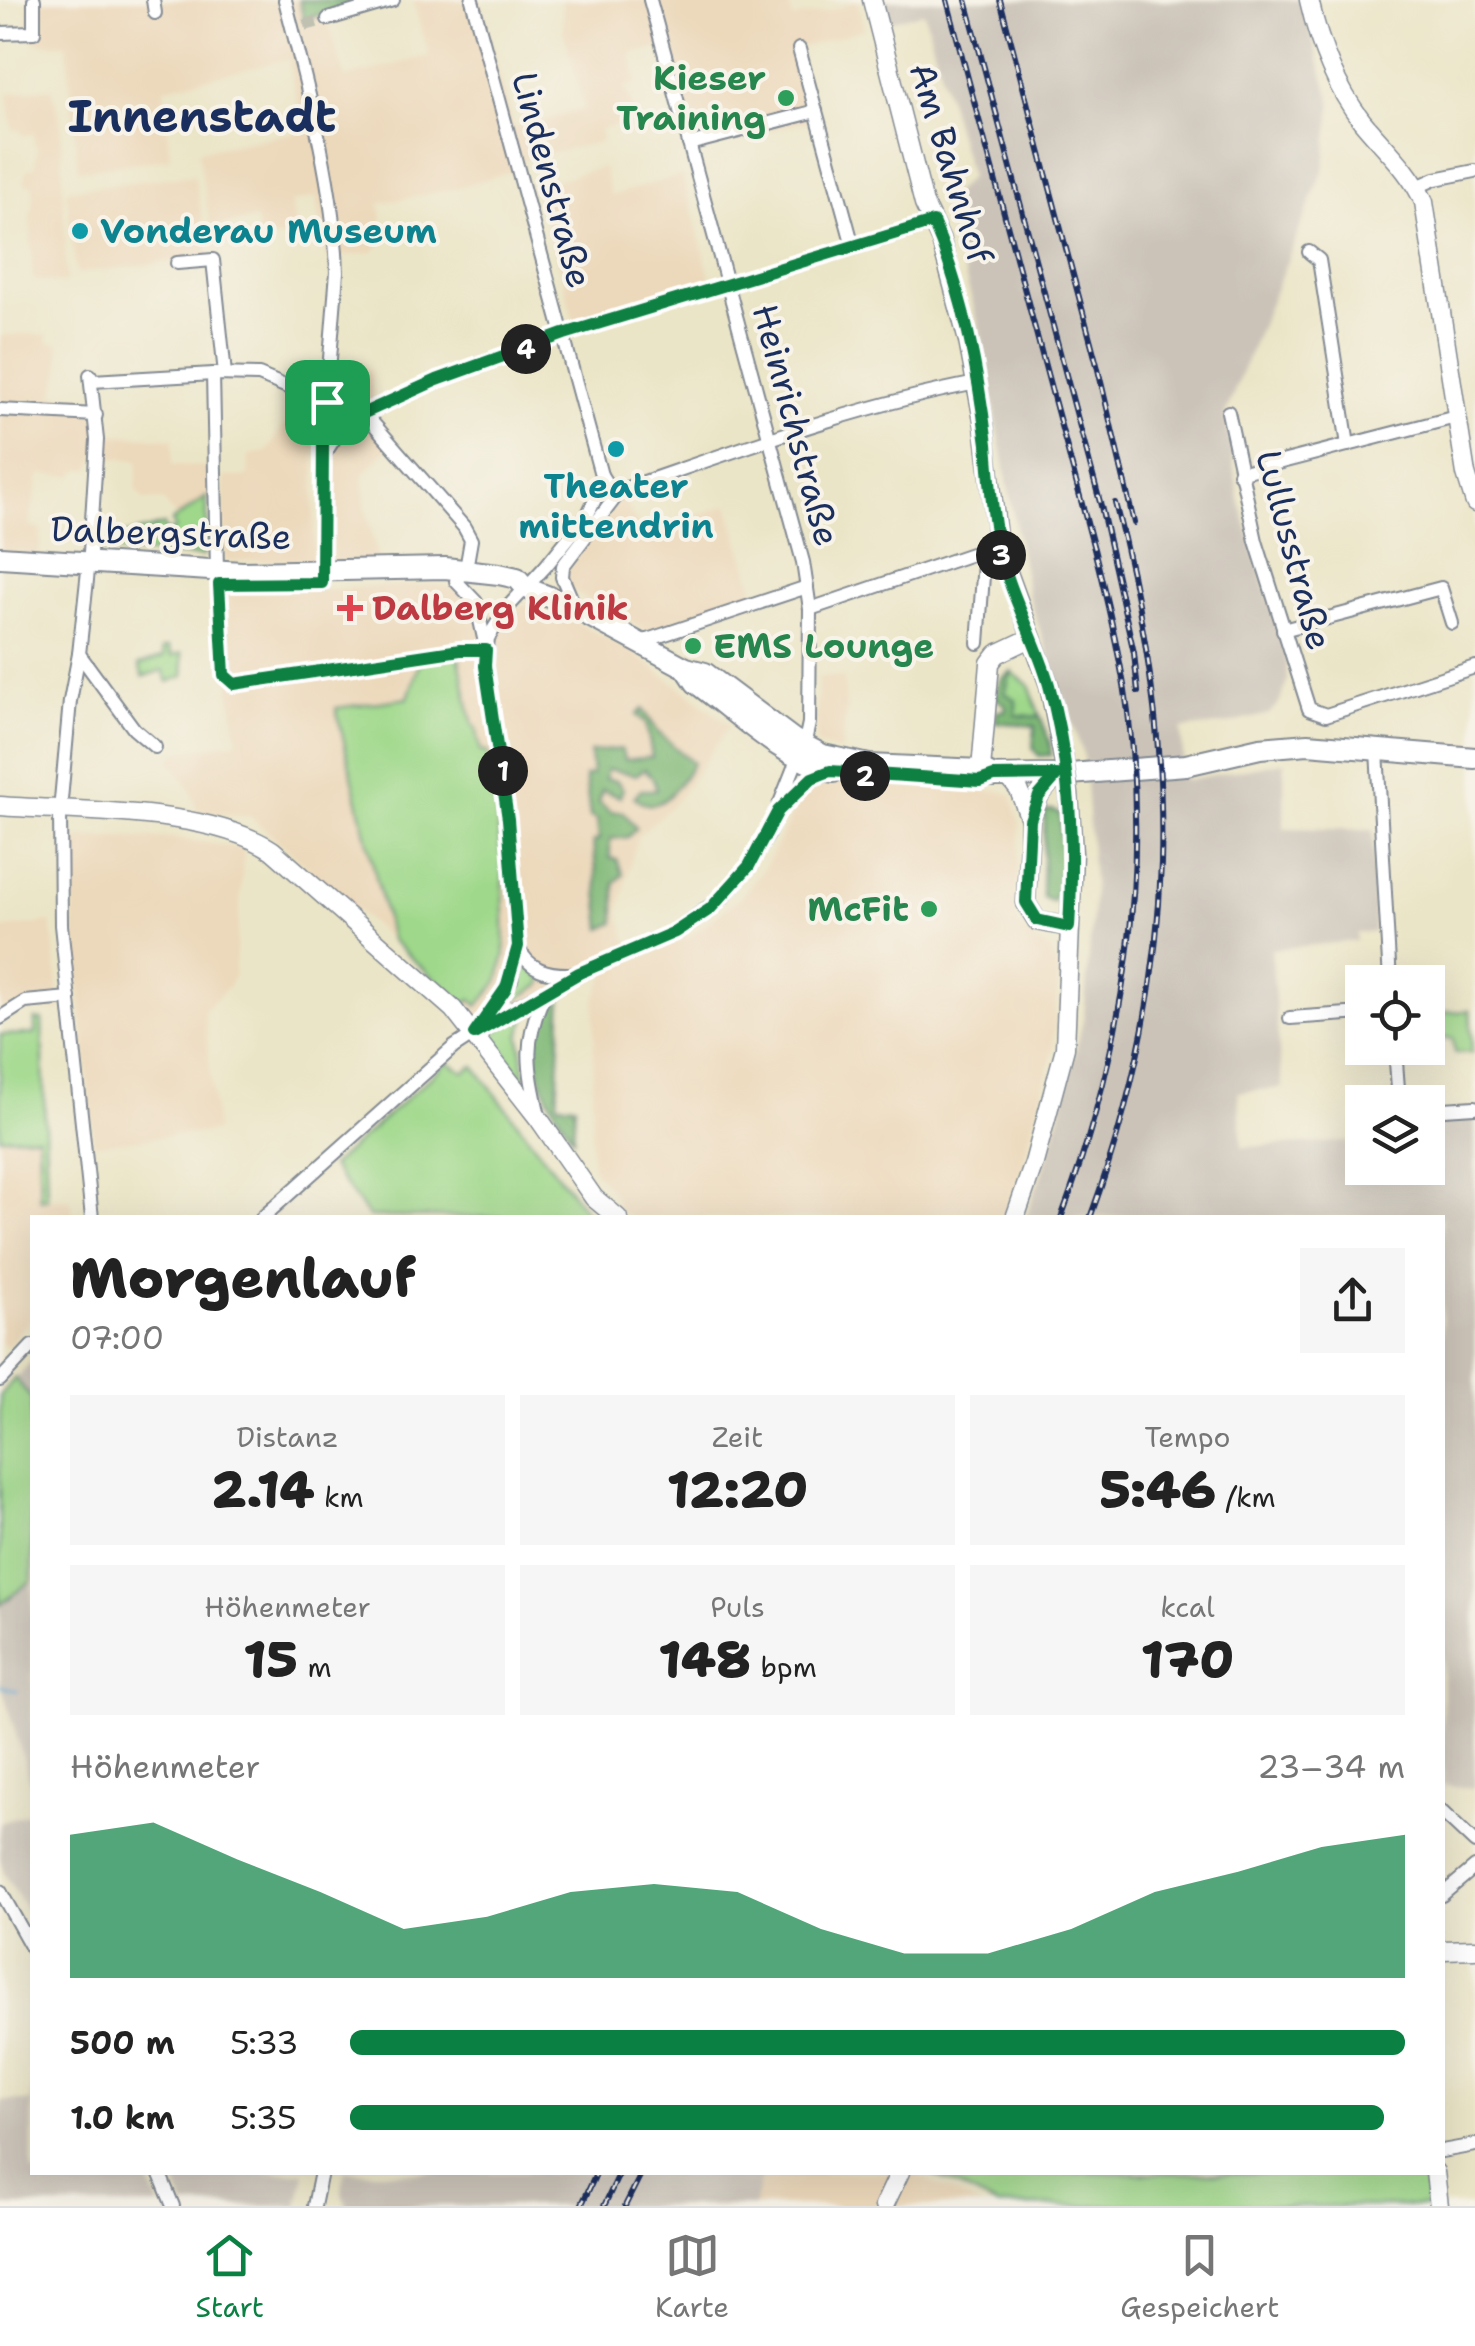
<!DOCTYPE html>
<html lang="de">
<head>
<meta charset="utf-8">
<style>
	body { margin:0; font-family:"Shantell Sans",sans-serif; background:#f6f6f6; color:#222; height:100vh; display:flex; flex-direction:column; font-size:38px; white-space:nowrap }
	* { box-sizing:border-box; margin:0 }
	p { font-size:32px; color:#767676 }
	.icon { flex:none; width:55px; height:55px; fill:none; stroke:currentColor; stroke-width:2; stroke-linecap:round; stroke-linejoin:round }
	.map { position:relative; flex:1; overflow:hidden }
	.drawer { position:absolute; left:30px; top:1215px; width:1415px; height:960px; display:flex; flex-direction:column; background:#fff; border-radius:0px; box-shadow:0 10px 40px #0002 }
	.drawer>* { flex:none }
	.tools { position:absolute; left:1345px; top:965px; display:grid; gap:20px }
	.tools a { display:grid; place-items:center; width:100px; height:100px; border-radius:0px; background:#fff; box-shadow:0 10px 40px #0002; font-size:50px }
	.pin { position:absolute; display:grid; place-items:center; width:85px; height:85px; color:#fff; margin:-42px; border-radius:20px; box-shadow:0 5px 15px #0006 }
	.km { position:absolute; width:50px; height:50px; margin:-25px; border-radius:50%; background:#222; color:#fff; font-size:28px; line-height:50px; text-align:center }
	.round { display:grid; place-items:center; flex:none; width:105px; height:105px; border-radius:0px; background:#f6f6f6 }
	.overview { display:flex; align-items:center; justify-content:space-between; height:170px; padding:0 40px }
	h1 { font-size:55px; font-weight:800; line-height:75px }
	.stats { display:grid; grid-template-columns:repeat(3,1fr); gap:15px; height:170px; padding:10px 40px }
	.stats div { display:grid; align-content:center; border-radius:0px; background:#f6f6f6; text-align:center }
	.stats b { font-size:50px; font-weight:800 }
	.stats small { font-size:28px; font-weight:400 }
	.stats p { font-size:28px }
	.chart { height:280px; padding:20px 40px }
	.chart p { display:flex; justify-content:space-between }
	.chart svg { width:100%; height:180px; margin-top:10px; fill:#0b8043; opacity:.7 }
	ul { padding:0 40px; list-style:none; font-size:32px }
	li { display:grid; grid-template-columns:160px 120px 1fr; align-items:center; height:75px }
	li i { height:25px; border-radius:12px; background:#0b8043 }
	.menu { display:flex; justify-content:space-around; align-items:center; height:140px; border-top:2px solid #e0e0e0; background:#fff; font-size:28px; color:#767676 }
	.menu a { display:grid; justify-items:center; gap:5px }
	.menu .active { color:#0b8043 }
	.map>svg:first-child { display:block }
	.built { fill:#ecd8ba }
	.industrial { fill:#cbc3b8 }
	.green { fill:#9fd88a; stroke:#5d8474; stroke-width:2.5 }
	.forest { fill:#7fb876; stroke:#4d746a; stroke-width:2.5 }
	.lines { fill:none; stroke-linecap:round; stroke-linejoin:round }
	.stream { stroke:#61aad8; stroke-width:2.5 }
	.street-tunnel { stroke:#c1c1b2; stroke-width:12; stroke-dasharray:12 6; stroke-linecap:butt }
	.street-casing { stroke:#838a92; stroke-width:16 }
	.secondary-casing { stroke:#838a92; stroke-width:21 }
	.primary-casing { stroke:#838a92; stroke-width:24 }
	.street { stroke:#fff; stroke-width:12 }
	.secondary { stroke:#fff; stroke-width:18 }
	.primary { stroke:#fff; stroke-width:20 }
	.rail-casing { stroke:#1b2f5e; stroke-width:6 }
	.rail { stroke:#f7f3e8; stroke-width:2.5; stroke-dasharray:8; stroke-linecap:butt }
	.secondary-bridge-casing { stroke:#838a92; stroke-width:21; stroke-linecap:butt }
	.secondary-bridge { stroke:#fff; stroke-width:18 }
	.route-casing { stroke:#fff; stroke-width:20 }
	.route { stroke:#0b8043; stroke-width:12 }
	.leisure-dot { fill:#2e9e5b; stroke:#f7f3e8; stroke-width:4 }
	.culture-dot { fill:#0f9aa8; stroke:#f7f3e8; stroke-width:4 }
	.health-dot { fill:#e0444e; stroke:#f7f3e8; stroke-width:4 }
	.labels { text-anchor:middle; stroke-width:8; stroke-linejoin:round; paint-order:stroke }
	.leisure-label { font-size:35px; font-weight:bold; fill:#27864d; stroke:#f7f3e8; text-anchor:end }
	.street-label { font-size:35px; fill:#1b2f5e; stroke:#f7f3e8 }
	.culture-label { font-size:35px; font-weight:bold; fill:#0d838f; stroke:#f7f3e8; text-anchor:start }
	.health-label { font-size:35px; font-weight:bold; fill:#be3a42; stroke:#f7f3e8; text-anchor:start }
	.district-label { font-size:45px; font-weight:bold; fill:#1b2f5e; stroke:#f7f3e8 }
</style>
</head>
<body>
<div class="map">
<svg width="1475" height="2206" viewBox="0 0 1475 2206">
	<rect width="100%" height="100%" fill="#f7f3e8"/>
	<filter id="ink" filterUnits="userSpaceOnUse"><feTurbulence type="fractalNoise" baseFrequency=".01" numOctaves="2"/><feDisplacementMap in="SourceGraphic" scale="20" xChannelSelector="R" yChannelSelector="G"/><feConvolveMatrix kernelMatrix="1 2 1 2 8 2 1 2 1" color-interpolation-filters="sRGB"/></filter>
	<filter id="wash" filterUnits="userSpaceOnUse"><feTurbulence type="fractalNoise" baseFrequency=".0048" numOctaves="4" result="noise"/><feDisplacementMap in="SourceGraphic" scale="40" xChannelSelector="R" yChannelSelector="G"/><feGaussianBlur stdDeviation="2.25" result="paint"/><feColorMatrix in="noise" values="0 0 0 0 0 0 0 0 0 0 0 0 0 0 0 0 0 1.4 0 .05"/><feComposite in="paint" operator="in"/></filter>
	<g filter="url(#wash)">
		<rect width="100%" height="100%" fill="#ebe5c7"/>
		<g class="built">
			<path d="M28,0H299L304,19L326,13L345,78L429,56L413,0H479L514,128L584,109L563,29L562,0H787L793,18L826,12L857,1L864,29L795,49L813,119L698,149L662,48L631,53L637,83L624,87L631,100L635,120L600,130L602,141L523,160L524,167L449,190L380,203L385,241L373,252L327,258L316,197L291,202L297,235L259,240L256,219L211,227L198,151L304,131L288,59L164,88L170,158L78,170L67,44L34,43L27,21Z"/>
			<path d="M52,88L61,126L66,283L34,280L33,276L30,211H33V191L32,185H25V175L27,169L35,168L37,146L34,145V133L22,136L21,130H13L8,93Z"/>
			<path d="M603,167L611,196L682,175L711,280L574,322L546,216L535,186Z"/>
			<path d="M194,175L209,257L77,273L66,190Z"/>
			<path d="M22,334L48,335L47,342L59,344L60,370L54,395L88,398L101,434L173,439L172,465L209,467L211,489L207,497L177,519L163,500H144L136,489L139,460L95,456L90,469H81L73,476L39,474L29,526L41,530L39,555L0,551V336Z"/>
			<path d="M360,363L371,373L375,434L388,448L363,474L365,505L378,560L337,562L333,558L331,430L316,429L313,560L225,561L224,477H248L249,455L267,452L284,425L315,429L322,367L355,366Z"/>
			<path d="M622,497L636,523L645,532L728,505L756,596L649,632L569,589L567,570Z"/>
			<path d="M435,584L457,589L469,597L509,611L523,605L557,613L627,648L730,725L676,801L637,837L619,912L634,961L690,936L741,896L764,869L799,801L815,787L841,782L866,786L999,791L1012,795L1020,825L1015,917L1021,928L1050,950L1058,973L1053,1050L1021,1170L1002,1217L629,1218L618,1209L615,1196L594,1170L591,1155L595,1000L606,973L554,992L491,1035L464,1005L503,971L505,954L503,873L491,762L481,752L476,727H473L463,667L369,839L391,940L250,816L197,811L191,789L170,761L177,752L238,741L230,690L227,594Z"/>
			<path d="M818,677H844L846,708L841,752L816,744Z"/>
			<path d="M81,838H175L244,849L234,976L227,988L204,1010L216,1131L94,1144L74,927L72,844Z"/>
			<path d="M51,922L60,1009L0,1013V929Z"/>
			<path d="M38,1136L40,1198L71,1200L73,1217L32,1218V1317L7,1347L0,1343V1137Z"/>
			<path d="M762,2172L912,2173L982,2206H754Z"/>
		</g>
		<g class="industrial">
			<path d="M882,0H1301L1332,105L1324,169L1225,414L1239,499L1286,659L1287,681L1280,701L1269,714L1227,724L1181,729L1185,780L1284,762V828L1373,830L1374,932L1357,933L1356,941L1271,949L1282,1088L1238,1092L1242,1147L1362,1141V1168H1428V1121L1475,1119V1788L1443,1785L1442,1218L1026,1217L1053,1142L1084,1017L1094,893L1084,757L1028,595L980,330L943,197L953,194L970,177L924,12L889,21Z"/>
			<path d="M32,1361V1787L0,1681V1396Z"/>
			<path d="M32,1812V1920L4,1873L0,1859V1823Z"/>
			<path d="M32,2085V2172L145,2173L160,2206H0V2101H30Z"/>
			<path d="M171,2173H305L298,2206H185Z"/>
			<path d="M344,2173V2172L762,2173L754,2206H347L342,2194Z"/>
		</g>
		<g class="green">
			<path d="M207,497V548L203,556L102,551L97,547L98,543L164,525L165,531H172L175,528L172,521Z"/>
			<path d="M168,647L172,656L182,653L184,676L168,682L163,670L143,677L139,665L164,657L162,649Z"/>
			<path d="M458,654L473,726L476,727L481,752H487L491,762L503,873L505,954L498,982L478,1006L471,999L464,1005L391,940L336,708L408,698L420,661Z"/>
			<path d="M1011,672L1029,685L1040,717L1016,715L1005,693Z"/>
			<path d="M522,963L542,977V984L497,1012L517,981Z"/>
			<path d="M527,1010L520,1037L525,1077L522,1079L491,1035Z"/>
			<path d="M1470,1011L1472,1052L1455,1053L1453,1038L1432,1039L1430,1013Z"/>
			<path d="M35,1020H42L47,1199H40L38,1136L0,1137V1035L35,1034Z"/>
			<path d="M447,1062L464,1072L474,1066L586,1212L579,1217H369L331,1166Z"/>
			<path d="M15,1378L32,1399V1580L0,1605V1396Z"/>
			<path d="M932,2173H1424L1428,2206H998Z"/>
		</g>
		<g class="forest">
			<path d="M299,0H369L304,20Z"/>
			<path d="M1011,672L1005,693L1016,700V715L1040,717L1050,742L1051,755L1039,756L1033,748L1035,726L996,722V712L1006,710L1005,704L996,699C998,686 999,678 1011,672Z"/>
			<path d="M643,709L659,733L693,763C679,782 662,821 634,797L640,790H657L653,779L645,769L636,775L607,769L605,779L617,781L623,789L620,797L602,790L599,802L611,812H624L636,828L628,837L610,839V858L617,860L623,875L615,882V923L602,929L593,842L599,840L597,820L590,817L585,776L592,775L590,752L621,749L625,760L652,757L646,723L637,715Z"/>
			<path d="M1053,810L1060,813C1060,839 1069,881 1052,902L1043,897L1042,888L1045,811Z"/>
			<path d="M562,993L557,1103L575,1105L573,1138C541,1091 514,1042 562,993Z"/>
		</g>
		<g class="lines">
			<path class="stream" d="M0,1686L17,1691"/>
		</g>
	</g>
	<g filter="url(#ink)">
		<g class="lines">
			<path class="street-tunnel" d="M305,25L328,19"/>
			<defs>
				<g id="street">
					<path d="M153,0L155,13"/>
					<path d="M285,0C307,86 334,184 337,272L323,445V583"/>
					<path d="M472,0L601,475L598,493L588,514L545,567L506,609L488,638L485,666L508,819L517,946L511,980L475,1032"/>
					<path d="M328,19L393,0"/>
					<path d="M0,33L34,32V0"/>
					<path d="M799,49L853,246"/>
					<path d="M689,144L816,111"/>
					<path d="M1417,187L1435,179L1475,171"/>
					<path d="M1309,252L1319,260L1348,445"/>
					<path d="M177,263L213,260L225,374"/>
					<path d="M213,374L217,571"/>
					<path d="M90,375L97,440L90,552L79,654L70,701L60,811L61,925L92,1218"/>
					<path d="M92,381L213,374L259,375L315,399L364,413L464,527L471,540L466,569"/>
					<path d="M0,410L96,415"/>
					<path d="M1228,412L1256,541L1309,709L1326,715L1475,667"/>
					<path d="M323,456L342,427L383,404L437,380L564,334L933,222"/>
					<path d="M1239,473L1456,417"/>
					<path d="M601,475L610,489L621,490C738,450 855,406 977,383"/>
					<path d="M456,581L476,602L485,643"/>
					<path d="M219,584L225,675L235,684L460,650H486"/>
					<path d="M574,605L562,577L563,566L621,490"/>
					<path d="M810,609L998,545"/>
					<path d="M1283,630L1441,588L1452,623"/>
					<path d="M641,642L807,587"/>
					<path d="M978,643L985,549"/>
					<path d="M79,654L134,729L155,747"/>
					<path d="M1377,750L1390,982"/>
					<path d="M787,801L806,782L830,771"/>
					<path d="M517,946C529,970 547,975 573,974"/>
					<path d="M0,1018L25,1002L69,998"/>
					<path d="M1290,1018L1362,1013"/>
					<path d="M1395,1048L1399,1102"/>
					<path d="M1428,1110L1475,1107"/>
					<path d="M539,1116C527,1064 523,1040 546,991"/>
					<path d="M262,1218L454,1047L512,1009L579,973L675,932L723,897L749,866L767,836L806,737L809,723L810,609L803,562L650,0"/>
					<path d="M0,1380L32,1346"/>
					<path d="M1442,1812L1475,1843"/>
					<path d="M0,1891L32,1948"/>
					<path d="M1442,1895L1475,1867"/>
					<path d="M1442,2151L1475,2145"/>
					<path d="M159,2172L173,2206"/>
					<path d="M314,2206L321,2172"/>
				</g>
				<g id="secondary">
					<path d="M872,0L924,204L941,241L968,341L984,425L998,545L1049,685L1063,757"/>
					<path d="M1309,0C1319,44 1334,85 1362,121C1383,147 1410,170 1424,202L1466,474L1475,503"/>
					<path d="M981,770L990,663L997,654L1031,638"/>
					<path d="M1057,775L1039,796L1030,820L1026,903L1037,921L1069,927"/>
					<path d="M1008,776L1019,790L1030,819"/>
					<path d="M0,806C78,812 207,808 272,850L453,1009L539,1119L594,1198L618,1218"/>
					<path d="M1015,1218L1034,1163L1065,1048L1073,853L1069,794"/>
					<path d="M1442,1950L1475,1949"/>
					<path d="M1435,2172L1439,2206"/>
					<path d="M884,2206L900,2172"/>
				</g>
				<g id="primary">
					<path d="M0,557L242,572L445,568L499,574L517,578L526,588L565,603L686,668L705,673L793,739L823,755L869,765L981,770L994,776L1057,775L1186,765L1260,748L1308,744L1475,758"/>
					<path d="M686,668L696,683C738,714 782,758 833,772"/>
				</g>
			</defs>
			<use href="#street" class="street-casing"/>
			<use href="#secondary" class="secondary-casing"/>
			<use href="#primary" class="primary-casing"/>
			<use href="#street" class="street"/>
			<use href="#secondary" class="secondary"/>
			<use href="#primary" class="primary"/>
			<defs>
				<g id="rail">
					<path d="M947,0L1094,549C1106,596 1117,643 1125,691C1152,868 1124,1050 1061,1218"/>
					<path d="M966,0L1101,506L1134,653L1138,692"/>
					<path d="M1000,0L1097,365L1134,523"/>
					<path d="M1090,1218C1180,972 1181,754 1115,503"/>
					<path d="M581,2206L597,2172"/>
					<path d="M604,2206L620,2172"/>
					<path d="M625,2206L642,2172"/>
				</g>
			</defs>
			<use href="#rail" class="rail-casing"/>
			<use href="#rail" class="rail"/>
			<defs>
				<path id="secondary-bridge" d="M1063,757L1069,794"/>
			</defs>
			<use href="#secondary-bridge" class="secondary-bridge-casing"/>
			<use href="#secondary-bridge" class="secondary-bridge"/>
		</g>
	</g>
	<g class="lines" filter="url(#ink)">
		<defs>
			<path id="route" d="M933,222C963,290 978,371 987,444C990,476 991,510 998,542C1008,592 1035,637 1049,685C1071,765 1074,845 1069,927L1037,920L1026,902L1030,820L1039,796L1057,775L994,776L980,781L830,771L812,778L778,811L749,866L710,909L675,932L579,973L474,1034L506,988L518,946L508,819L485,666L486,650H460L234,684L224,675L219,584L322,583L323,444L327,402L364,413L437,380L564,334Z"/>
		</defs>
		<use href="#route" class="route-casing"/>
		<use href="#route" class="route"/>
	</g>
	<g class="leisure-dot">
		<circle cx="786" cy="98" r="10"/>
		<circle cx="693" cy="646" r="10"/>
		<circle cx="929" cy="909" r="10"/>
	</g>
	<g class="culture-dot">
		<circle cx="80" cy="231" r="10"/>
		<circle cx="616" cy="449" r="10"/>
	</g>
	<path class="health-dot" d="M345 593h10v10h10v10h-10v10h-10v-10h-10v-10h10z"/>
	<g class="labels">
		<g class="leisure-label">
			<text x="766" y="90">Kieser<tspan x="766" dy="40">Training</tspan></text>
			<text x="713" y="658" text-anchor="start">EMS Lounge</text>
			<text x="909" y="921">McFit</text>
		</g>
		<g class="street-label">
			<text transform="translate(951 163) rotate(73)" y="12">Am Bahnhof</text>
			<text transform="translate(552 180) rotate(75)" y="12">Lindenstraße</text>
			<text transform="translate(796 425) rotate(75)" y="12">Heinrichstraße</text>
			<text transform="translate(171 533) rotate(2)" y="12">Dalbergstraße</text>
			<text transform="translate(1294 550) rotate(75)" y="12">Lullusstraße</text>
		</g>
		<g class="culture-label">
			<text x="100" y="243">Vonderau Museum</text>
			<text x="616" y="498" text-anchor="middle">Theater<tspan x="616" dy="40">mittendrin</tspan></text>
		</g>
		<g class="health-label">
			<text x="372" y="620">Dalberg Klinik</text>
		</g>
		<g class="district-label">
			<text x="202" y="132">Innenstadt</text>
		</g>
	</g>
</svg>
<div class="tools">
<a><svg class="icon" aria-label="locate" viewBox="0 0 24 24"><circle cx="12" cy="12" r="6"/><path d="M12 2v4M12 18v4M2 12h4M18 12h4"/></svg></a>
<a><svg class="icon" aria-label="layers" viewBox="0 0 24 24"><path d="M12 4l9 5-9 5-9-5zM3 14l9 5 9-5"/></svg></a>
</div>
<div class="pin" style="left:327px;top:402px;background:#1e9e55"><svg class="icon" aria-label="arrive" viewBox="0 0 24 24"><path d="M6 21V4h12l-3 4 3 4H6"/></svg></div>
<b class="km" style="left:503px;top:771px">1</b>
<b class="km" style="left:865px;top:776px">2</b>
<b class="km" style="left:1001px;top:555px">3</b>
<b class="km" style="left:526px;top:349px">4</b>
<section class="drawer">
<div class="overview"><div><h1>Morgenlauf</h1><p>07:00</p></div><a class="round"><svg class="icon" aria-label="share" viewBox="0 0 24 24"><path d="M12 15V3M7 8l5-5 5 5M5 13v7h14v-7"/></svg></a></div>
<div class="stats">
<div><p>Distanz</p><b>2.14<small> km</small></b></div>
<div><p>Zeit</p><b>12:20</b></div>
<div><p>Tempo</p><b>5:46<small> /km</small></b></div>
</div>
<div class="stats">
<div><p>Höhenmeter</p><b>15<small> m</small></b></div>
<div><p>Puls</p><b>148<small> bpm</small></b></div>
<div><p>kcal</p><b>170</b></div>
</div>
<div class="chart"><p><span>Höhenmeter</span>23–34 m</p>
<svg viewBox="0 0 160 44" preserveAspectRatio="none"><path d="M0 44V9L10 6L20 15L30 23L40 32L50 29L60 23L70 21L80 23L90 32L100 38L110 38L120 32L130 23L140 18L150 12L160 9V44z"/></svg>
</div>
<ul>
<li><b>500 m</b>5:33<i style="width:100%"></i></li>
<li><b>1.0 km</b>5:35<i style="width:98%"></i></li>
</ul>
</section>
</div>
<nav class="menu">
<a class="active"><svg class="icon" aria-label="home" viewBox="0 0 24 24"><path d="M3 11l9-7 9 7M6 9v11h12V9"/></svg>Start</a>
<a><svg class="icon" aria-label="map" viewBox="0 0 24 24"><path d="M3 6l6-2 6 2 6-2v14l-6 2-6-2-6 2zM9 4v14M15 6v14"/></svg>Karte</a>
<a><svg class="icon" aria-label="saved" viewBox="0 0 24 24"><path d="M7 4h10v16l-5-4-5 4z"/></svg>Gespeichert</a>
</nav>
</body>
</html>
